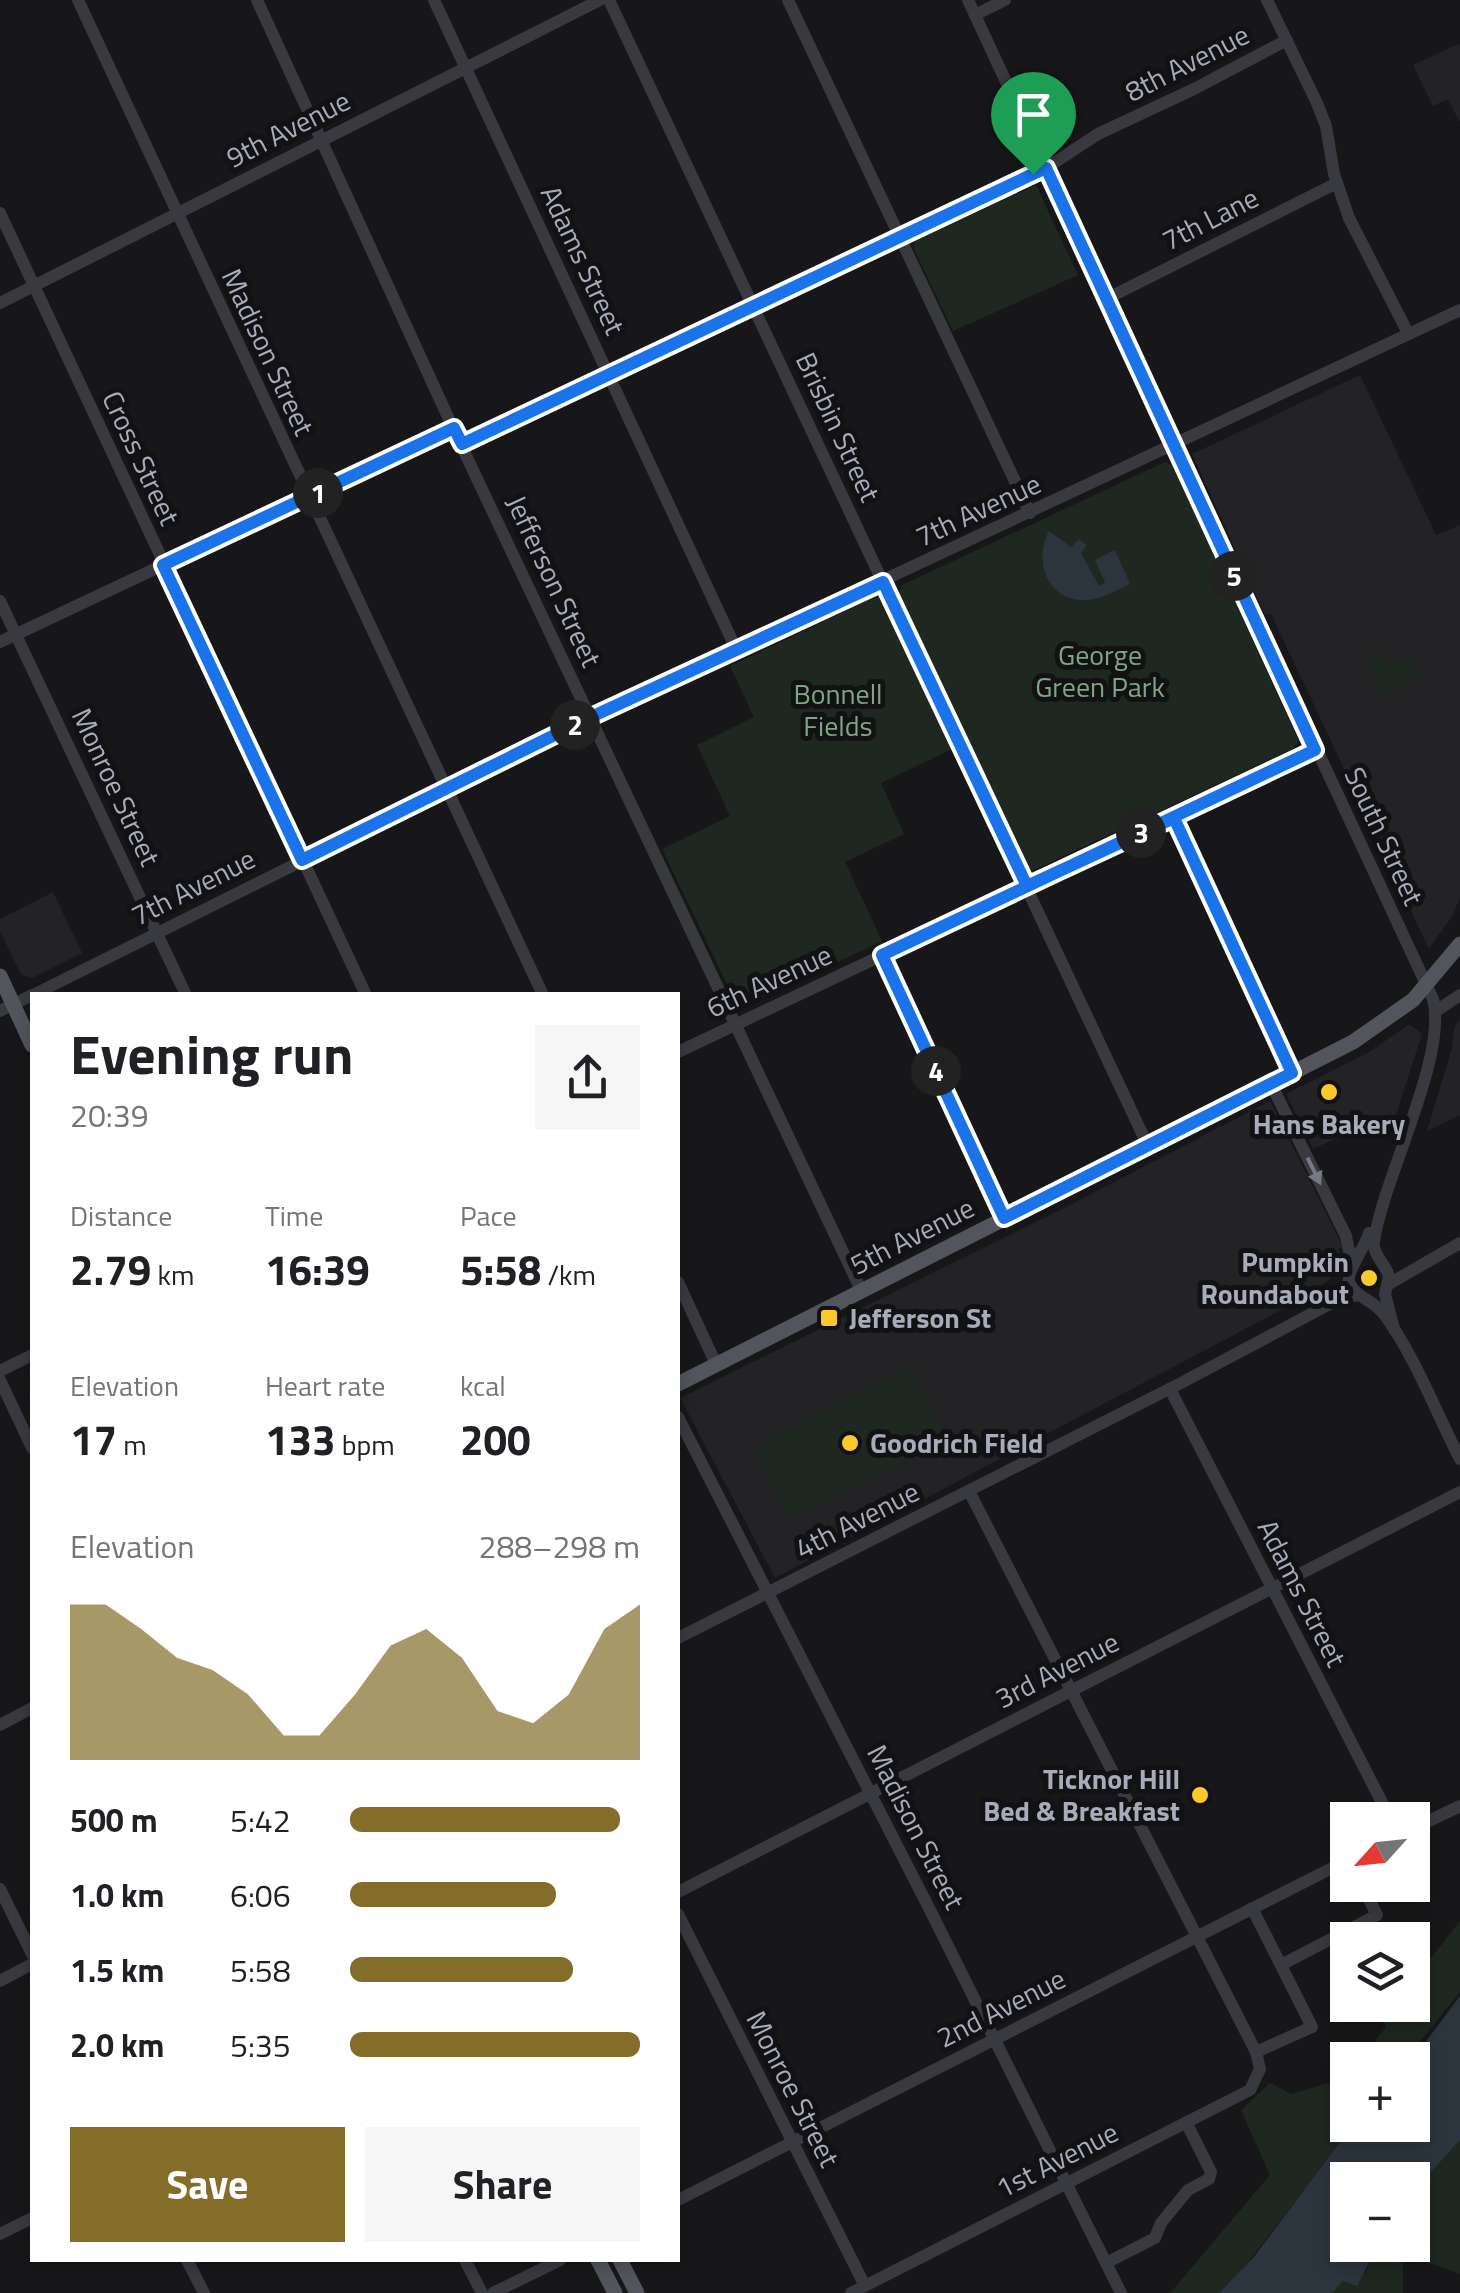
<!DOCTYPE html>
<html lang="en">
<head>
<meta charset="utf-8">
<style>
	body { margin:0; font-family:"Titillium Web",sans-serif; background:#f6f6f6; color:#202124; height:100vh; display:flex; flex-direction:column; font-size:38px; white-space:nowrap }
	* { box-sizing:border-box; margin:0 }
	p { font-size:32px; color:#757577 }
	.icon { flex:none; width:55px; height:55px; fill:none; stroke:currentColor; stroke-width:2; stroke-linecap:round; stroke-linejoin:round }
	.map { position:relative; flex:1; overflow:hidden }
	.details { position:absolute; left:30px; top:992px; width:650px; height:1270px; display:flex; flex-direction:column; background:#fff; border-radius:0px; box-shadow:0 5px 15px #0003 }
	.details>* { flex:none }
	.needle { width:65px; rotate:243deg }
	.fabs { position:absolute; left:1330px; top:1802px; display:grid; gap:20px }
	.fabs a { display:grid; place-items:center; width:100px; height:100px; border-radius:0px; background:#fff; box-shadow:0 5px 15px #0003; font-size:50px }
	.pin { position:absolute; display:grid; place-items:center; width:85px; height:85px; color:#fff; margin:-102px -42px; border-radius:50% 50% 50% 0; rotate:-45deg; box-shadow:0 0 10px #0007 }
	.pin .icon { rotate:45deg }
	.km { position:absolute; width:50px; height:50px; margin:-25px; border-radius:50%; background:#222; color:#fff; font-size:28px; line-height:50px; text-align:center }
	.round { display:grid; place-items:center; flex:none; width:105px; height:105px; border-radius:0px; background:#f6f6f6 }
	.headline { display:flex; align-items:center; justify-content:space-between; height:170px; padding:0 40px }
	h1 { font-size:55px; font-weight:700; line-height:75px }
	.metrics { display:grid; grid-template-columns:repeat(3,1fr); gap:15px; height:170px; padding:10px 40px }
	.metrics div { display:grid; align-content:center }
	.metrics b { font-size:42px; font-weight:700 }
	.metrics small { font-size:28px; font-weight:400 }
	.metrics p { font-size:28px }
	.chart { height:280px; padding:20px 40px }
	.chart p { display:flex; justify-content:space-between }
	.chart svg { width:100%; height:180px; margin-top:10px; fill:#836d28; opacity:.7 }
	.cta { display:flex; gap:20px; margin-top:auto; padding:20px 40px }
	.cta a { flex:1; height:115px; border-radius:0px; background:#836d28; color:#fff; font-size:40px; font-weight:700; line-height:115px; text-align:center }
	.cta a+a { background:#f6f6f6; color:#202124 }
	ul { padding:0 40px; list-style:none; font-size:32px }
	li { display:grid; grid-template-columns:160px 120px 1fr; align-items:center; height:75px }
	li i { height:25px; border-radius:12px; background:#836d28 }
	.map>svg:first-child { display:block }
	.built { fill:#232326 }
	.green { fill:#1e2720 }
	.water { fill:#2c343e }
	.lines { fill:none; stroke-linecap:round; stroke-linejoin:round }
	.minor { stroke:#393a40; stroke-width:12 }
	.major { stroke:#53555d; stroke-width:15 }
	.oneway { fill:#767983 }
	.route-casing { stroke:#fff; stroke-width:20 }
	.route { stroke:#1a73e8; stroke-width:12 }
	.poi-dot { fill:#fbc92c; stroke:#121214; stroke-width:4 }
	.labels { text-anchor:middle; stroke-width:10; stroke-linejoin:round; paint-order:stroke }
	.street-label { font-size:28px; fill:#a8acba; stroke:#121214 }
	.park-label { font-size:28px; fill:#7ea584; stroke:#121214 }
	.poi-label { font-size:28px; font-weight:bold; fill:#a8acba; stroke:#121214; text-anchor:end }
</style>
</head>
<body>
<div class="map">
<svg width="1460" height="2293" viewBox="0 0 1460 2293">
	<rect width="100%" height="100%" fill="#171719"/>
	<g class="built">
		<path d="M1460,43V123L1448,99L1433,106L1413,65Z"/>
		<path d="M1360,375L1436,535L1460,525V897L1453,915L1429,949L1271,614L1265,615L1192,454Z"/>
		<path d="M53,892L82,953L32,978L21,974L0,931V919Z"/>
		<path d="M1460,1018V1115L1427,1131L1452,1048L1454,1028Z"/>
		<path d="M1409,1024L1422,1034L1395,1118L1378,1119L1313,1149L1286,1094L1371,1051Z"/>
		<path d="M1270,1101L1343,1247L1338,1249L1344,1261L1331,1278L1311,1294L775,1578L680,1398L1068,1206Z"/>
	</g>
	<g class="green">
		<path d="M1036,185L1078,275L953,331L914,249L915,241Z"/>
		<path d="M1165,462L1172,465L1299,741L1292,749L1034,870H1027L898,596L902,585Z"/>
		<path d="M879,595L952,749L881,783L904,834L845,862L882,941L739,1009L662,849L730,816L697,745L754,717L730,666Z"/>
		<path d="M1378,648L1387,666L1412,655L1422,677L1382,696L1364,655Z"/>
		<path d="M911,1367L947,1439L789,1519L752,1448Z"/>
		<path d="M1460,1921V1992L1405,2060H1360L1386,2027L1373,2005H1412L1413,1981Z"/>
		<path d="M1347,2077L1348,2125H1355L1224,2293H1170L1270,2175L1241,2110L1270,2083L1292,2094Z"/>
		<path d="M1460,2140V2274L1403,2254V2293H1331L1342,2280L1365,2273L1378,2245H1412L1413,2192Z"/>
	</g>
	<g class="water">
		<path d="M1049,531L1071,547L1079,539L1087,545L1081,553L1099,586L1105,583L1095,560L1115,550L1130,584C1116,590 1102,600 1085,600C1047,601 1033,561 1049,531Z"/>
		<path d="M1460,1996V2140L1413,2192L1412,2180H1348V2245H1378L1357,2286L1343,2281L1332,2293H1219L1253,2258L1353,2125H1412V2060Z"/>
	</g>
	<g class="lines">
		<g class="minor">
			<path d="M78,0L543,995"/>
			<path d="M257,0L453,428L861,1290"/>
			<path d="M434,0L737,651"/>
			<path d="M609,0L1148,1146"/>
			<path d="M788,0L1030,513"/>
			<path d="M968,0L1433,999C1448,1056 1384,1176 1374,1241C1372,1254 1385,1263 1389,1276L1385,1294L1394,1329"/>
			<path d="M1267,0L1317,103L1326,126L1334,174L1349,218L1408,333"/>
			<path d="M975,15L1005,0"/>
			<path d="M0,213L366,995"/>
			<path d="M1106,299L1337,183"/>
			<path d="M0,303L600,0"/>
			<path d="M461,444L958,211L1046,168L1098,134L1194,89L1287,40"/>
			<path d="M0,601L186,995"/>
			<path d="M0,642L453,428"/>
			<path d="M1174,818L1292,1073"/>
			<path d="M881,955L1004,1218"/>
			<path d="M33,995L591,717L1460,310"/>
			<path d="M0,1011L32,995"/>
			<path d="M1436,1011L1460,995"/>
			<path d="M678,1052L1315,750"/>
			<path d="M1271,1084L1346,1236L1352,1266"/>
			<path d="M1369,1233C1365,1248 1346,1271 1349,1282C1354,1296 1374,1301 1383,1313C1413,1352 1437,1414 1460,1459"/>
			<path d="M678,1282L716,1364"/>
			<path d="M1387,1285L1460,1243"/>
			<path d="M0,1371L32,1355"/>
			<path d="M0,1380L32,1448"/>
			<path d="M1170,1389L1391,1820"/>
			<path d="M678,1417L931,1912L1121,2293"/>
			<path d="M678,1638L1181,1383L1341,1298L1359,1295"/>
			<path d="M0,1725L32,1708"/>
			<path d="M1412,1829L1460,1806"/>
			<path d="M0,1889L32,1954"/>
			<path d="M678,1892L1460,1492"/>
			<path d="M1252,1908L1312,2027L1256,2052"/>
			<path d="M678,1914L865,2286"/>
			<path d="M1281,1965L1377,1915L1362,1885"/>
			<path d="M0,1981L32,1964"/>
			<path d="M678,2200L1348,1860"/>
			<path d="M0,2234L32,2218"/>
			<path d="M187,2260L204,2293"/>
			<path d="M465,2260L482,2293"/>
			<path d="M1106,2263L1155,2238L1161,2223L1188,2190L1209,2179L1211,2172L1186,2122"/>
			<path d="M493,2293L560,2260"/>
			<path d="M851,2293L1250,2090L1260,2069L1256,2052L969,1491"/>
		</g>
		<g class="major">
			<path d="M0,976L32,1045"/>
			<path d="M678,1384L1353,1042L1413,1000L1460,944"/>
			<path d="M598,2260L615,2293"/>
			<path d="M620,2260L637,2293"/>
		</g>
	</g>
	<defs><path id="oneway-solid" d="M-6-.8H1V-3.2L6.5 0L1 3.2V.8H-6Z" transform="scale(2.5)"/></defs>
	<use class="oneway" href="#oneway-solid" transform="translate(1314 1171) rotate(64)"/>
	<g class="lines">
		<defs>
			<path id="route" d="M1033,174L462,444L454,428L163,565L302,860L591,717L883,582L1027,886L1174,818L1292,1073L1004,1218L882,955L1315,750L1046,168L1033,174"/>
		</defs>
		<use href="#route" class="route-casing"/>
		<use href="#route" class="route"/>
	</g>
	<g class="poi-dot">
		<circle cx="1329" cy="1092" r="10"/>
		<circle cx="1369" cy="1278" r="10"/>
		<rect x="819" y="1308" width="20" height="20" rx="5"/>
		<circle cx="850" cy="1443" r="10"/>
		<circle cx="1200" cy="1795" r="10"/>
	</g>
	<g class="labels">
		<g class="street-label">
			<text transform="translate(1187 63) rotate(-27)" y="10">8th Avenue</text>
			<text transform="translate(288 129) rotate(-27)" y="10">9th Avenue</text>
			<text transform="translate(1210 219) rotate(-27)" y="10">7th Lane</text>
			<text transform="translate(583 260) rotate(65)" y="10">Adams Street</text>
			<text transform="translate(268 352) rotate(65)" y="10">Madison Street</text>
			<text transform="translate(838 427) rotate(65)" y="10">Brisbin Street</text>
			<text transform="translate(141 458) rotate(65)" y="10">Cross Street</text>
			<text transform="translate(978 510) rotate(-25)" y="10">7th Avenue</text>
			<text transform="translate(554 581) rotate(65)" y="10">Jefferson Street</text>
			<text transform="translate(116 787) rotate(65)" y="10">Monroe Street</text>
			<text transform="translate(1384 836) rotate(65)" y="10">South Street</text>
			<text transform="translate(193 887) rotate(-27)" y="10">7th Avenue</text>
			<text transform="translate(769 981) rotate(-25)" y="10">6th Avenue</text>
			<text transform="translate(912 1236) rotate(-27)" y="10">5th Avenue</text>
			<text transform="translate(857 1520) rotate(-27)" y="10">4th Avenue</text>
			<text transform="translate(1302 1593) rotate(63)" y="10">Adams Street</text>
			<text transform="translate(1057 1670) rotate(-27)" y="10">3rd Avenue</text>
			<text transform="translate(916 1827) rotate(63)" y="10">Madison Street</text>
			<text transform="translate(1001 2008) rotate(-27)" y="10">2nd Avenue</text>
			<text transform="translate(793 2089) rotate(63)" y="10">Monroe Street</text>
			<text transform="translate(1057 2160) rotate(-27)" y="10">1st Avenue</text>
		</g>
		<g class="park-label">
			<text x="1100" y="665">George<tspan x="1100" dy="32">Green Park</tspan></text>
			<text x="838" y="704">Bonnell<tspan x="838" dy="32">Fields</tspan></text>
		</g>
		<g class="poi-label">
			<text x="1329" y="1134" text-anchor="middle">Hans Bakery</text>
			<text x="1349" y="1272">Pumpkin<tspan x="1349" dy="32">Roundabout</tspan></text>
			<text x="849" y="1328" text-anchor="start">Jefferson St</text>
			<text x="870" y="1453" text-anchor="start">Goodrich Field</text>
			<text x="1180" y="1789">Ticknor Hill<tspan x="1180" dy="32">Bed &amp; Breakfast</tspan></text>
		</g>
	</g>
</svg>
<div class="fabs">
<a><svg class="needle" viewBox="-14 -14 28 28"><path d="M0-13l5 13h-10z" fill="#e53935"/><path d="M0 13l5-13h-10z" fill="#757577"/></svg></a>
<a><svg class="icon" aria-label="layers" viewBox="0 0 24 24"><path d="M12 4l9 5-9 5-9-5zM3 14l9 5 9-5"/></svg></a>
<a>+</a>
<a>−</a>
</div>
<div class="pin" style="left:1033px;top:174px;background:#1e9e55"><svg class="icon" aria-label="arrive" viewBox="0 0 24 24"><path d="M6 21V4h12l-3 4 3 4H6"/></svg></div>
<b class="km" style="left:318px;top:493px">1</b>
<b class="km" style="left:575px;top:725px">2</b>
<b class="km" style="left:1141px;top:833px">3</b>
<b class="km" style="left:936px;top:1071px">4</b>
<b class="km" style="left:1234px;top:576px">5</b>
<section class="details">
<div class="headline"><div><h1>Evening run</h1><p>20:39</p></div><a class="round"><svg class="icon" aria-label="share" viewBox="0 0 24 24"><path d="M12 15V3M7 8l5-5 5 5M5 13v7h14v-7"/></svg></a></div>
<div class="metrics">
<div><p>Distance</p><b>2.79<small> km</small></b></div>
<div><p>Time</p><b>16:39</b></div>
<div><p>Pace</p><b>5:58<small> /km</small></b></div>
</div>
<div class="metrics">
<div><p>Elevation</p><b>17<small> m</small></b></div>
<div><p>Heart rate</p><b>133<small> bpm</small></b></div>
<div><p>kcal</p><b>200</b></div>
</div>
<div class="chart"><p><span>Elevation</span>288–298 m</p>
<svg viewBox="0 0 160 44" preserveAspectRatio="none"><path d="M0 44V6L10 6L20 12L30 19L40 22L50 28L60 38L70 38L80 28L90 16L100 12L110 19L120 32L130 35L140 28L150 12L160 6V44z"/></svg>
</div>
<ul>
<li><b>500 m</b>5:42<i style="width:93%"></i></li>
<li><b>1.0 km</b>6:06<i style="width:71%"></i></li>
<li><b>1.5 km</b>5:58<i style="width:77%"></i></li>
<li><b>2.0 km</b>5:35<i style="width:100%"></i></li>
</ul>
<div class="cta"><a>Save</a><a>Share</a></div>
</section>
</div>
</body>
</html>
